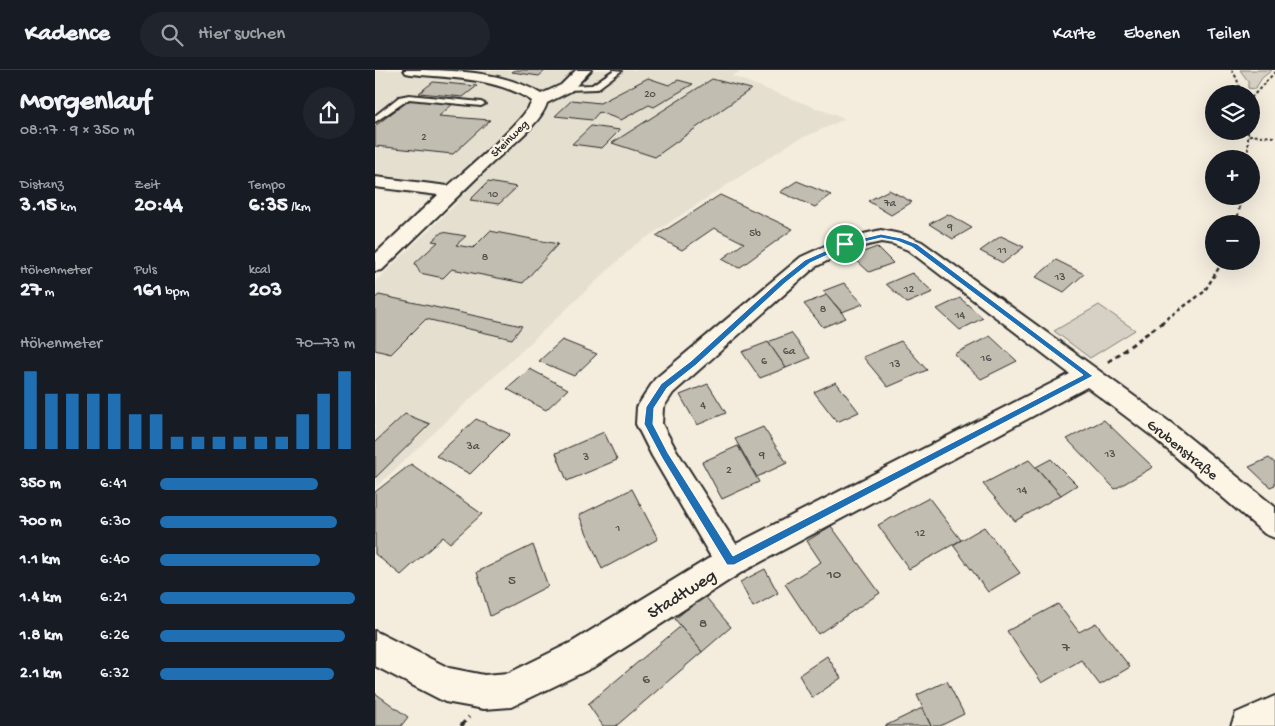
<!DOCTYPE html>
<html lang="de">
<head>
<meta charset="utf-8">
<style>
	body { margin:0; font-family:"Gochi Hand",sans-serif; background:#20242c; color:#f1f3f6; height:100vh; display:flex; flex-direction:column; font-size:19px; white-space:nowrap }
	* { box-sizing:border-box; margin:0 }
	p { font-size:16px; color:#9ea1a6 }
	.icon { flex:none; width:28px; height:28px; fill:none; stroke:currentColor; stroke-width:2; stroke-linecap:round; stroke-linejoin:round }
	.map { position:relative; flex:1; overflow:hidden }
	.sheet { display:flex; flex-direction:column; background:#171b24; width:375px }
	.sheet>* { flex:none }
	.tools { position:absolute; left:830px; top:15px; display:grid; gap:10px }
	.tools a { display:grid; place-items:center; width:55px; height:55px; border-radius:50%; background:#171b24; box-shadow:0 5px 20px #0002; font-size:25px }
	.pin { position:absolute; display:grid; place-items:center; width:42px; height:42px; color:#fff; margin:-21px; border:2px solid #fff; border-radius:50%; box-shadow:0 1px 5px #0007 }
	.round { display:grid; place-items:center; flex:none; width:52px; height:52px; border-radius:26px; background:#20242c }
	.overview { display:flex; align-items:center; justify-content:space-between; height:85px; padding:0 20px }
	h1 { font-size:28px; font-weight:800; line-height:38px }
	.metrics { display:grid; grid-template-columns:repeat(3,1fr); gap:8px; height:85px; padding:5px 20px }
	.metrics div { display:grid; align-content:center }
	.metrics b { font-size:21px; font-weight:800 }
	.metrics small { font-size:14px; font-weight:400 }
	.metrics p { font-size:14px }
	.chart { height:140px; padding:10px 20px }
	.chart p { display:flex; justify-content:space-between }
	.chart svg { width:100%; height:90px; margin-top:5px; stroke:#1f6fb2; stroke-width:6 }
	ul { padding:0 20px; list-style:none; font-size:16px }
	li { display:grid; grid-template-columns:80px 60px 1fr; align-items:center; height:38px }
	li i { height:12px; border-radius:6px; background:#1f6fb2 }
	header { display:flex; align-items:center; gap:30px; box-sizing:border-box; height:70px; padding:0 25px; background:#171b24; border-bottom:1px solid #363941 }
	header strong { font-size:24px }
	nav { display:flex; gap:28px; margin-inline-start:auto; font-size:18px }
	.search { width:350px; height:45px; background:#20242c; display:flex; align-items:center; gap:12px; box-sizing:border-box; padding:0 18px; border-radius:28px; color:#9ea1a6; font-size:19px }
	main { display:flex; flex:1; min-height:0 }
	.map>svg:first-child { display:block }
	.built { fill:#e5dfd0 }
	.green { fill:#d6d1c4; stroke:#807e78 }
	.building { fill:#c2bdb1; stroke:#2b2b2b }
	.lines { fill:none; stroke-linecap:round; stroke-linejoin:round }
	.service-casing { stroke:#2b2b2b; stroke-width:4 }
	.minor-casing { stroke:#2b2b2b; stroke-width:4 }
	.path-far3 { stroke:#2b2b2b; stroke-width:2; stroke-dasharray:3 2.5; stroke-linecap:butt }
	.path-far2 { stroke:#2b2b2b; stroke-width:2.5; stroke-dasharray:4 3; stroke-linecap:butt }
	.path-far1 { stroke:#2b2b2b; stroke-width:3; stroke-dasharray:5 4; stroke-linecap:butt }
	.path { stroke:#2b2b2b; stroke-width:4; stroke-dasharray:6 5; stroke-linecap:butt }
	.service { fill:#fcf5e5; fill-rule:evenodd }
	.minor { fill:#fcf5e5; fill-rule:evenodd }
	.route { fill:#1f6fb2; stroke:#fff; fill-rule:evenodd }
	.labels { text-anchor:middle; stroke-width:5; stroke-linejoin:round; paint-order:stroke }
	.far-number-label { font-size:11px; fill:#51504c }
	.far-street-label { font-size:12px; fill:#2b2b2b; stroke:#fcf5e5 }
	.number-label { font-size:12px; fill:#51504c }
	.street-label { font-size:15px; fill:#2b2b2b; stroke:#fcf5e5 }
	.near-number-label { font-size:15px; fill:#51504c }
	.near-street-label { font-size:18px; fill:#2b2b2b; stroke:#fcf5e5 }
</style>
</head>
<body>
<header>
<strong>Kadence</strong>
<div class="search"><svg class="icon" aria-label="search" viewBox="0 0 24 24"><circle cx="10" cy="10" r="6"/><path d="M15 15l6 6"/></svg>Hier suchen</div>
<nav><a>Karte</a><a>Ebenen</a><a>Teilen</a></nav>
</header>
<main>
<section class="sheet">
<div class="overview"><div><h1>Morgenlauf</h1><p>08:17 · 9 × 350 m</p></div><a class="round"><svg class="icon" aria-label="share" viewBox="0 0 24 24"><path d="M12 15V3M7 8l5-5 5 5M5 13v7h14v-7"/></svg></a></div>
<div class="metrics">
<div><p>Distanz</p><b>3.15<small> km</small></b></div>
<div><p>Zeit</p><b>20:44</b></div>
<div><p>Tempo</p><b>6:35<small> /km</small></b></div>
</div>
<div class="metrics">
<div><p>Höhenmeter</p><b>27<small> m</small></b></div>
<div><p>Puls</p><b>161<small> bpm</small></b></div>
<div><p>kcal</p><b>203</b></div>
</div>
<div class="chart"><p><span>Höhenmeter</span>70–73 m</p>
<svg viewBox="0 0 160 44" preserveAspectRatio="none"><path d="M5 44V6M15 44V17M25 44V17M35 44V17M45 44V17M55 44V27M65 44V27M75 44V38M85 44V38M95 44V38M105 44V38M115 44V38M125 44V38M135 44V27M145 44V17M155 44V6"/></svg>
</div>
<ul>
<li><b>350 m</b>6:41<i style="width:81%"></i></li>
<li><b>700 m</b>6:30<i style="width:91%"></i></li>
<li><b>1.1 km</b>6:40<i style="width:82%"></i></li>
<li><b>1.4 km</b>6:21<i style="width:100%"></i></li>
<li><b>1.8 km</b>6:26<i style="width:95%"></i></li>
<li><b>2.1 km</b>6:32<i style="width:89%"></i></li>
</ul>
</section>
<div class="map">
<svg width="900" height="656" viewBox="0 0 900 656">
	<rect width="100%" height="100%" fill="#f4edde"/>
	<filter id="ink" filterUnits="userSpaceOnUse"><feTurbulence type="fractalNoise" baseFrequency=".02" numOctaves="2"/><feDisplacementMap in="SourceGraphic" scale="10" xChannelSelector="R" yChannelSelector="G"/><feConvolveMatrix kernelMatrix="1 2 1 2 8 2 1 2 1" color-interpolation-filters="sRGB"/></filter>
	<g filter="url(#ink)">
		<path class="built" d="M0,0H368L357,6L470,49L418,72L260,175L0,418V212L83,132L0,120Z"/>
		<g class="green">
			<path d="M865,0H897L887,8L880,19L873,18V11Z"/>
			<path d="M724,235L760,260L715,288L679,261Z"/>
		</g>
		<g class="building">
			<path d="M140,0H171L164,6L137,2Z"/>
			<path d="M273,8L294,15L303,10L318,14L279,37L274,35L246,50L224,42L217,50L180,46L197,30L225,33Z"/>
			<path d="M337,9L376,19L280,87L237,73Z"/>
			<path d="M58,12L102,16L88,27L44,23Z"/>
			<path d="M35,29L79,33L64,46L115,50L78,84L0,76V56Z"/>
			<path d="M216,56L245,60L227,78L197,74Z"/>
			<path d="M422,111L456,125L440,137L405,122Z"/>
			<path d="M113,112L142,117L124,134L95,130Z"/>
			<path d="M514,120L537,132L516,145L493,131Z"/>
			<path d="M345,125L418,159L364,198L347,189L369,173L339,158L307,180L281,166Z"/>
			<path d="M573,144L597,158L578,169L554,154Z"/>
			<path d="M115,161L183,174L148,213L77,199L68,208L45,203L40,193L63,172L57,171L67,162L91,166L81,175L98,178Z"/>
			<path d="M626,166L649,177L628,193L605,181Z"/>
			<path d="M502,177L518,193L494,202L477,186Z"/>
			<path d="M681,190L709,204L689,222L661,207Z"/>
			<path d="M537,203L558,222L532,233L511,214Z"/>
			<path d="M469,213L488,234L467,242L448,221Z"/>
			<path d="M4,225L147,256L137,269L51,249L16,284L0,280V228Z"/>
			<path d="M452,225L471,248L448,257L429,234Z"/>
			<path d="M585,228L608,248L585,260L562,239Z"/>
			<path d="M416,263L435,288L411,298L393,272Z"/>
			<path d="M615,266L642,291L606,309L579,284Z"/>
			<path d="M187,270L222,284L199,306L164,291Z"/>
			<path d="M526,271L552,300L513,317L488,287Z"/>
			<path d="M393,272L411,298L385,308L367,282Z"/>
			<path d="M155,299L193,319L171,340L132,319Z"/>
			<path d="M461,312L484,342L462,352L439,322Z"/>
			<path d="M333,314L351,343L322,355L305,325Z"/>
			<path d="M30,344L55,354L0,408V372Z"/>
			<path d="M101,349L135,364L95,404L61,386Z"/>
			<path d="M729,350L778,397L740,419L692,369Z"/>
			<path d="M388,357L412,393L382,407L360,369Z"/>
			<path d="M229,362L242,390L192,411L181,383Z"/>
			<path d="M363,376L384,412L347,429L327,392Z"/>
			<path d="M894,388L900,393V415L895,417L874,397Z"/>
			<path d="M676,389L702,415L686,425L661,397Z"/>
			<path d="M654,390L686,425L640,451L608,414Z"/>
			<path d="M36,394L107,444L75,473L68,467L26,505L0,484V422Z"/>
			<path d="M257,419L283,469L227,499L204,445Z"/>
			<path d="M554,428L586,470L534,499L503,455Z"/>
			<path d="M456,456L505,523L443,564L410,514L446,492L432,471Z"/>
			<path d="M609,457L645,503L613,522L578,475Z"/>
			<path d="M158,475L173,516L115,546L102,502Z"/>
			<path d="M390,499L403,523L378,537L365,512Z"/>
			<path d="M329,525L356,557L327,582L300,549Z"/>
			<path d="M683,534L704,562L721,553L755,597L725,615L706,590L667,613L632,561Z"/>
			<path d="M306,556L327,582L241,656H228L213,634Z"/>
			<path d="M452,586L466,608L437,628L424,605Z"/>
			<path d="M572,611L589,644L565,656H556L542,625Z"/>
			<path d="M0,623L33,647L26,656H0Z"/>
			<path d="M547,638L556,656H510Z"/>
		</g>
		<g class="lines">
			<defs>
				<g id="service">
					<path d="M239,0L246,1L222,19L191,20L187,18L191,16L217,15Z"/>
					<path d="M34,25L106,32L110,34L106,36L34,29L0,52V46L24,27Z"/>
				</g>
				<g id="minor">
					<path d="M29,0C74,0 127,0 166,24L186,15L201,0H216L196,21L172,33C166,54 133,78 116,94C80,129 44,164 7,200L0,201V184L63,125L0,117V107L73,116C91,100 151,50 157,31C123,8 76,8 36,4L31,3Z"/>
					<path d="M506,160L530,165L547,172L796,353L900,437V468L890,464L778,367L712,317L367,502L221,596L136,637L109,639L70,632L0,596V561L74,598L109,605L134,603L197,572L336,487L277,386L261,354L262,337L280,309L426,187L463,170ZM506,172L518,174L533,180L695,304L361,474L300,378L287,354L288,338L298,323L440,197L476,179Z"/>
					<path d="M900,626V656H856L861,643Z"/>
				</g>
			</defs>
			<use href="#service" class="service-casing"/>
			<use href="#minor" class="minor-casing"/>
			<g class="path-far3">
				<path d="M857,0L862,9L866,24"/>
				<path d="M876,28L900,2"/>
				<path d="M873,61V89"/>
				<path d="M874,65L900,67"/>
			</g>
			<g class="path-far2">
				<path d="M861,154L867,126"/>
				<path d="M786,253L829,222L848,191"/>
			</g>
			<path class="path-far1" d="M733,292L788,252"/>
			<path class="path" d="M86,656L94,647"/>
			<use href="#service" class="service"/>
			<use href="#minor" class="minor"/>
		</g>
	</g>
	<path class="route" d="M506,164L526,168L542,174L718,306L359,495H352L287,388L269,354L271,337L286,314L316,291L405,210L430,190L468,173ZM506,168L522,171L537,177L708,305L358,486L293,383L278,354L279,338L292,318L321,295L410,213L435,193L472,176Z"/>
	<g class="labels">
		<g class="far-number-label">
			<text x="275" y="27">20</text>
			<text x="49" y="70">2</text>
			<text x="118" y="127">10</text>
			<text x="515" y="136">7a</text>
			<text x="575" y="160">9</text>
			<text x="380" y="166">5b</text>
		</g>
		<g class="far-street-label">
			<text transform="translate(134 68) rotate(-45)" y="4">Steinweg</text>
		</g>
		<g class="number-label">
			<text x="627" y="183">11</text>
			<text x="110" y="190">8</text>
			<text x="685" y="210">13</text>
			<text x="534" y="222">12</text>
			<text x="448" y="242">8</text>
			<text x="585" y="248">14</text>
			<text x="414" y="284">6a</text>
			<text x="611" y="291">16</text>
			<text x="389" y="294">6</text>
			<text x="520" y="297">13</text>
			<text x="328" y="338">4</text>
			<text x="98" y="379">3a</text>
			<text x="735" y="387">13</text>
			<text x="387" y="388">9</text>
			<text x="211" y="390">3</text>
			<text x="354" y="403">2</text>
			<text x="647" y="423">14</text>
			<text x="243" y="461">1</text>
			<text x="545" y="466">12</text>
		</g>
		<g class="street-label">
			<text transform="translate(808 379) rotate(39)" y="5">Grubenstraße</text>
		</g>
		<g class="near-number-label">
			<text x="459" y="508">10</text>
			<text x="137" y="514">5</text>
			<text x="328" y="557">8</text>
			<text x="691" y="581">7</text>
			<text x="271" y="613">6</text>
		</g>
		<g class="near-street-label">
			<text transform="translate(306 523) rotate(-32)" y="6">Stadtweg</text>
		</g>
	</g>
</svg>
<div class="tools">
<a><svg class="icon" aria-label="layers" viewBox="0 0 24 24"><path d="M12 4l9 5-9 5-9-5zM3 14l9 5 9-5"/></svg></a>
<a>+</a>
<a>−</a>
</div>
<div class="pin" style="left:470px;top:174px;background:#1e9e55"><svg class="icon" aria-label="arrive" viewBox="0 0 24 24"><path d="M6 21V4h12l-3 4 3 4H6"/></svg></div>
</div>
</main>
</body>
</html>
